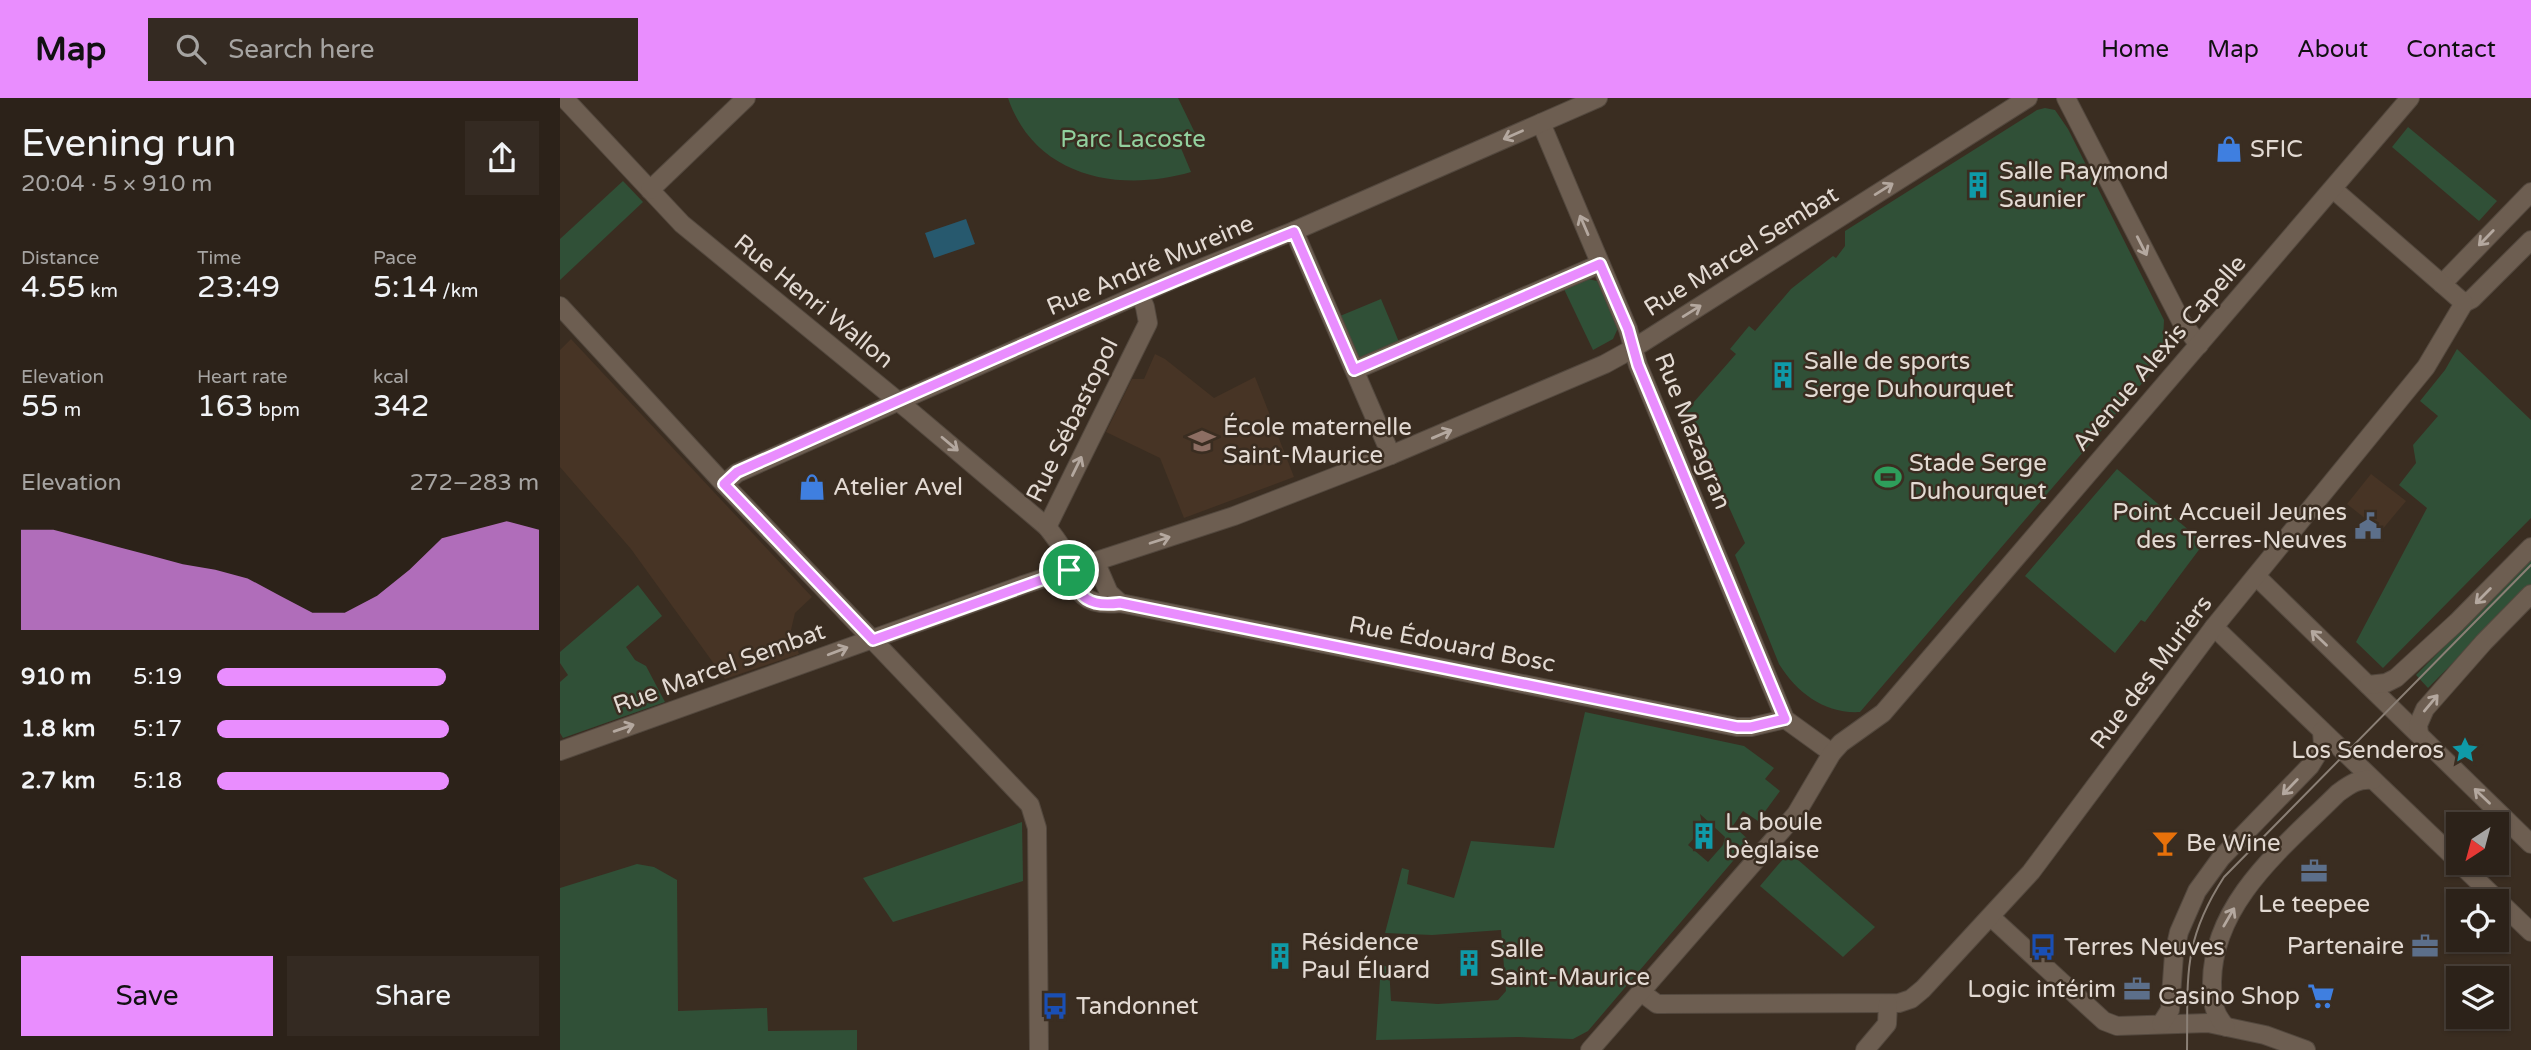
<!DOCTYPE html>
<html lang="en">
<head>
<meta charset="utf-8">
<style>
	body { margin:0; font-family:"Varela Round",sans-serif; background:#342a22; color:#f1f3f6; height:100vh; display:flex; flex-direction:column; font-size:26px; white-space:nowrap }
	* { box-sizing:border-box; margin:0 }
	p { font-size:23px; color:#a6a4a2 }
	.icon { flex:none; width:38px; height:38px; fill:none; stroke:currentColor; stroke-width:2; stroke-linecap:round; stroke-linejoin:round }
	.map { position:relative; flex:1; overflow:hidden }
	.side { display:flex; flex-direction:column; background:#2c2219; width:560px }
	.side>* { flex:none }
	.needle { width:46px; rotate:216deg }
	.buttons { position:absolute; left:1886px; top:714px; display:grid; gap:14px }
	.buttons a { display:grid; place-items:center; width:63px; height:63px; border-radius:0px; background:#2c2219; box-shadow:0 2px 5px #0004,0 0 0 2px #483f38; font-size:35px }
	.pin { position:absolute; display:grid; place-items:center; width:60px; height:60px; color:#fff; margin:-30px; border:4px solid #fff; border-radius:50%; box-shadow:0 2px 7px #0007 }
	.round { display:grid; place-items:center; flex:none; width:74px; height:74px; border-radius:0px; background:#342a22 }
	.headline { display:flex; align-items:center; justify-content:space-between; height:119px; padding:0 21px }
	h1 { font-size:38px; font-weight:600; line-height:52px }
	.figures { display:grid; grid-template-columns:repeat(3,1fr); gap:10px; height:119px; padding:7px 21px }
	.figures div { display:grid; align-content:center }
	.figures b { font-size:30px; font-weight:600 }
	.figures small { font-size:19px; font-weight:400 }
	.figures p { font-size:19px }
	.chart { height:196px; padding:14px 21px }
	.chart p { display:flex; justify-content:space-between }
	.chart svg { width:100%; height:126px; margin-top:7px; fill:#e98dfe; opacity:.7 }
	.button { display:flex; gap:14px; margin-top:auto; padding:14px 21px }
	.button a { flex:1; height:80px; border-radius:0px; background:#e98dfe; color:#111; font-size:28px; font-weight:600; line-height:80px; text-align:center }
	.button a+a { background:#342a22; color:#f1f3f6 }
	ul { padding:0 21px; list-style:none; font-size:23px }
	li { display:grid; grid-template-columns:112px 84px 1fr; align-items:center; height:52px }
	li i { height:18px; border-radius:9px; background:#e98dfe }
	header { display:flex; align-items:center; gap:42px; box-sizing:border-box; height:98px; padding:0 35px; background:#e98dfe; color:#111 }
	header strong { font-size:33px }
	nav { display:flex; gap:38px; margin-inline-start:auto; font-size:24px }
	.search { width:490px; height:63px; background:#342a22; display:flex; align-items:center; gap:18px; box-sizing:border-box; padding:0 24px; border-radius:0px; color:#a6a4a2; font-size:26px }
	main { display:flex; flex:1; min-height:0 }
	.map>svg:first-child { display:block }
	.built { fill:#473425 }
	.green { fill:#305037; fill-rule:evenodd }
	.water { fill:#27596e }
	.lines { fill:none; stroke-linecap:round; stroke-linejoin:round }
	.minor-casing { stroke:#53483e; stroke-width:20 }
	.tertiary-casing { stroke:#53483e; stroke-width:20 }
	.minor { stroke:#6d5e51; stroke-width:18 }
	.tertiary { stroke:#6d5e51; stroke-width:18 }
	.tram { stroke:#8a7f75; stroke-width:2 }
	.oneway { stroke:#b4a89f }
	.route-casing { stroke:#fff; stroke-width:14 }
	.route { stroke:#e98dfe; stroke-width:9 }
	.labels { text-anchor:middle; stroke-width:5; stroke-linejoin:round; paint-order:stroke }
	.park-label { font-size:24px; fill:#92d09e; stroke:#3a2d21 }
	.poi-label { font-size:24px; fill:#e3dad3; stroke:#3a2d21; text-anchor:start }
	.street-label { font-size:24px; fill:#e3dad3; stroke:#3a2d21 }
</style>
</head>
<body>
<header>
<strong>Map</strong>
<div class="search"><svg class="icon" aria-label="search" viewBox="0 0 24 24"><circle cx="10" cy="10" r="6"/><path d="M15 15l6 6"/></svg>Search here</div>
<nav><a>Home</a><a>Map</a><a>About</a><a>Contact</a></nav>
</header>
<main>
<section class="side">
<div class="headline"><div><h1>Evening run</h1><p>20:04 · 5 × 910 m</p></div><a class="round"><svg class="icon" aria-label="share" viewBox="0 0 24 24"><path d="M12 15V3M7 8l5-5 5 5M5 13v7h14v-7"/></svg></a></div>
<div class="figures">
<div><p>Distance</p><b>4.55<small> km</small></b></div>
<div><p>Time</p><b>23:49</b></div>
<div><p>Pace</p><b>5:14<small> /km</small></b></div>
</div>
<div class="figures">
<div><p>Elevation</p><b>55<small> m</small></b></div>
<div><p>Heart rate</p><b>163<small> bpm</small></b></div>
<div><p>kcal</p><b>342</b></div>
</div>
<div class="chart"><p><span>Elevation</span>272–283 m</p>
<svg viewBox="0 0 160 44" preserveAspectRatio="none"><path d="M0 44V9L10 9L20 12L30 15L40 18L50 21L60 23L70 26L80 32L90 38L100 38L110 32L120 23L130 12L140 9L150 6L160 9V44z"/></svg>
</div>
<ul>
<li><b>910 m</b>5:19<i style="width:71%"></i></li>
<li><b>1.8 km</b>5:17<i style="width:72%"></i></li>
<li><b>2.7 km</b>5:18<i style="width:72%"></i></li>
</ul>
<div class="button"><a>Save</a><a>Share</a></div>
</section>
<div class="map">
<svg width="1971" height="952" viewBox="0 0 1971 952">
	<rect width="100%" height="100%" fill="#3a2d21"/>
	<g class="built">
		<path d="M11,241L252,499L235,515L231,532L239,556L165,581L71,451L0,369V252Z"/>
		<path d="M595,256L605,261L654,300L695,279L734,379L624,420L600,360L546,334L572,281H584Z"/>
		<path d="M1811,376L1846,403L1821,433L1787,406Z"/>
	</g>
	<g class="green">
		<path d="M448,0H618L635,35L618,43L631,74C559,95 475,79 448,0Z"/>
		<path d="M1485,10L1495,12L1508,31L1604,222L1602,262L1300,614C1265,616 1237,595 1219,566L1175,457L1185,445L1126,313L1176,256L1170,251L1189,228L1195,233L1231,191L1273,158L1276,160L1285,148V133L1477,12Z"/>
		<path d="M1848,29L1937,103L1919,123L1832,49Z"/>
		<path d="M63,83L83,104L0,182V141Z"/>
		<path d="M1028,181L1037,183L1058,230L1053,241L1033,252L1004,191Z"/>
		<path d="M821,201L839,244L799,261L780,218Z"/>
		<path d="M1897,251L1971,322V420L1823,570L1796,544L1867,410L1839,387L1856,365L1853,347L1878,318L1860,303L1885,272Z"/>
		<path d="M1557,371L1644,445L1585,524L1581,522L1555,555L1465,478Z"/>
		<path d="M1971,461V486L1868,590L1856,577Z"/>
		<path d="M78,487L102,518L66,549L75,562L86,568L105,604L3,640L0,635V584L8,577L0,565V554Z"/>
		<path d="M1025,614L1184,648L1214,670L1205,681L1220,693L1198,723L1183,713L1168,735L1179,733L1190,743L1028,933L1013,941L958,939L816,942L821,867L829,869L831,903L878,906L938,902L946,893L941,832L872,837L825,835L842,770L849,772L847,786L894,800L911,743L994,750ZM1140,716L1165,739L1163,747L1148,764L1128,747L1143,730Z"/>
		<path d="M462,724L463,783L333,824L303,780Z"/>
		<path d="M1229,754L1315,829L1283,859L1200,788Z"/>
		<path d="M77,766L94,769L117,782L118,913L207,910L208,933L297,932V952H0V790Z"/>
	</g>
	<path class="water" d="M406,121L415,146L374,160L365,135Z"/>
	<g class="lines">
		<defs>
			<g id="minor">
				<path d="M4,0L122,126L350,313L487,429C493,437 499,444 503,452C517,486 514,510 560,505L1177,629H1191L1225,621L1272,655"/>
				<path d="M1506,0L1621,223L1639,247"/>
				<path d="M981,25L1068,231L1078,267L1225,621"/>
				<path d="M90,92L186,0"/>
				<path d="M734,133L831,357"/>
				<path d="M1882,186L1971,94"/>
				<path d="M1904,205L1912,201L1971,142"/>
				<path d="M0,208L164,386L470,707L477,730L479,952"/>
				<path d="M795,272L1040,166"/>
				<path d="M164,386L177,375L614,181L734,133L1038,0"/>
				<path d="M487,429L588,225L585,209L580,197"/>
				<path d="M536,465L549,495L560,505"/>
				<path d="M1696,478L1971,746"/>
				<path d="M1654,529L1899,764"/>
				<path d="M1808,587L1826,585L1836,580L1897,524L1971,449"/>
				<path d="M1859,636L1858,627L1865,611L1924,544L1971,496"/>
				<path d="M0,653L463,487L674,418L831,357L1045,266L1074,250L1468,0"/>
				<path d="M1899,765L1971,834"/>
				<path d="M1432,820L1544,923L1557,928L1648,925L1705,937L1746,952"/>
				<path d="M1081,894L1097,906L1339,905L1351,901L1363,891L1471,774L1654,529L1866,269L1904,205L1773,91"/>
				<path d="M1601,926L1610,912L1614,856L1619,834L1637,793L1661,760L1750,668L1763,647L1762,633"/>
				<path d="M1666,929C1653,915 1652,903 1652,884C1653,803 1725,748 1778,695C1789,687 1798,680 1813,682"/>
				<path d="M1305,952L1327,926L1328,906"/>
			</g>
			<path id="tertiary" d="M1030,952L1236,716L1272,655L1281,645L1323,615L1850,0"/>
		</defs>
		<use href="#minor" class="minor-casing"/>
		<use href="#tertiary" class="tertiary-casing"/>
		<use href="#minor" class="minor"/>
		<use href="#tertiary" class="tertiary"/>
		<path class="tram" d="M1627,952C1628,878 1622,844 1664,779L1971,467"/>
	</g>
	<defs><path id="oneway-shaft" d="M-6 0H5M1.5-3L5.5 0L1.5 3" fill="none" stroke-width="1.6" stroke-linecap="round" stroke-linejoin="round" transform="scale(1.75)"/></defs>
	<g class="oneway">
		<use href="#oneway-shaft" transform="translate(953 37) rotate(156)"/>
		<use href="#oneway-shaft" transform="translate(1324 91) rotate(-32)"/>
		<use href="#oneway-shaft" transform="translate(1024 127) rotate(-113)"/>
		<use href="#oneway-shaft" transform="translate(1926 140) rotate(134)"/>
		<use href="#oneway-shaft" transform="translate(1582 148) rotate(63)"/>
		<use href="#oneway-shaft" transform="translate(1132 213) rotate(-32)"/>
		<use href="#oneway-shaft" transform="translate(882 336) rotate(-23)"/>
		<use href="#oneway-shaft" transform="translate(390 346) rotate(40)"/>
		<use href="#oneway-shaft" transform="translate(517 368) rotate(-64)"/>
		<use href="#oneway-shaft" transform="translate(600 442) rotate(-18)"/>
		<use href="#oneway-shaft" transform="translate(1923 498) rotate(135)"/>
		<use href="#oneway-shaft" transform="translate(1759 540) rotate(-136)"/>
		<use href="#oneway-shaft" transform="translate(278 553) rotate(-21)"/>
		<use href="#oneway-shaft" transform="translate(1871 605) rotate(-50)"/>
		<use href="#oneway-shaft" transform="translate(64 630) rotate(-19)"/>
		<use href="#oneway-shaft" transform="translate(1730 689) rotate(134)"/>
		<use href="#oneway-shaft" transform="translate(1922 698) rotate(-136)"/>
		<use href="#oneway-shaft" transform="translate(1669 819) rotate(-60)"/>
	</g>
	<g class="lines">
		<defs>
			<path id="route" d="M734,134L794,272L1040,166L1068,231L1078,267L1225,621L1191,629H1177L560,505C529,509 519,501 509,472L313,542L164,386L177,374C362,292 546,209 734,134Z"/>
		</defs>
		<use href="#route" class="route-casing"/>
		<use href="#route" class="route"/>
	</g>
	<defs>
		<symbol id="shop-bare" viewBox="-9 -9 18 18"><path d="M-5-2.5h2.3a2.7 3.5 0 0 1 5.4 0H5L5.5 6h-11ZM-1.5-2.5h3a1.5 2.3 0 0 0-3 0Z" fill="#3f7fe0" stroke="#3a2d21" stroke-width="2.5" paint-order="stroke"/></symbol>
		<symbol id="building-bare" viewBox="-9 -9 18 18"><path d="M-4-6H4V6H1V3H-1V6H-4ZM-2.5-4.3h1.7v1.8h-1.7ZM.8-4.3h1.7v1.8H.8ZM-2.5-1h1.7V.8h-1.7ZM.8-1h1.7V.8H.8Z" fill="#0f9aa8" stroke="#3a2d21" stroke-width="2.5" paint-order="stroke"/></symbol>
		<symbol id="school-bare" viewBox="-9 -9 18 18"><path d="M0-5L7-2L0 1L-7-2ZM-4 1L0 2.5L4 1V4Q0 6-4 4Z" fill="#8d6e63" stroke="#3a2d21" stroke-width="2.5" paint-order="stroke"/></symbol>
		<symbol id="stadium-bare" viewBox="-9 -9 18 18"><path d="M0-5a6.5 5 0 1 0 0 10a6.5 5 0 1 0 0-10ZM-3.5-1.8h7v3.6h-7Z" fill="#2e9e5b" stroke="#3a2d21" stroke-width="2.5" paint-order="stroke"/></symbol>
		<symbol id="civic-bare" viewBox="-9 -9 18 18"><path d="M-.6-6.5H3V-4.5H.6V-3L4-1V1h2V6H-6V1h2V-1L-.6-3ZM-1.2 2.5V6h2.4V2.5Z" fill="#5c6f8a" stroke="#3a2d21" stroke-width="2.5" paint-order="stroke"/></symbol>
		<symbol id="sight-bare" viewBox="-9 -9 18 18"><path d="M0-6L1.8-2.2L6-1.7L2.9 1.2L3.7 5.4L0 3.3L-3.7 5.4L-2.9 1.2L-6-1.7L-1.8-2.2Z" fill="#0f9aa8" stroke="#3a2d21" stroke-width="2.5" paint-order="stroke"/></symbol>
		<symbol id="bar-bare" viewBox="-9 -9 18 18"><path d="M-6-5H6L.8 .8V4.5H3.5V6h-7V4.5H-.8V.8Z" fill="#e8710a" stroke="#3a2d21" stroke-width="2.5" paint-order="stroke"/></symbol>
		<symbol id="office-bare" viewBox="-9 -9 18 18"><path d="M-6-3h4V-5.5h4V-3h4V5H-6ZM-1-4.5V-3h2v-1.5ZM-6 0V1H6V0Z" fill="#5c6f8a" stroke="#3a2d21" stroke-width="2.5" paint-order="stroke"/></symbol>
		<symbol id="bus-bare" viewBox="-9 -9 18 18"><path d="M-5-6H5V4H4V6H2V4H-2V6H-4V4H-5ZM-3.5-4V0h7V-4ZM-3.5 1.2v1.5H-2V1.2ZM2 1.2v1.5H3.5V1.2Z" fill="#1a4fb4" stroke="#3a2d21" stroke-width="2.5" paint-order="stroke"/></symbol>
		<symbol id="supermarket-bare" viewBox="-9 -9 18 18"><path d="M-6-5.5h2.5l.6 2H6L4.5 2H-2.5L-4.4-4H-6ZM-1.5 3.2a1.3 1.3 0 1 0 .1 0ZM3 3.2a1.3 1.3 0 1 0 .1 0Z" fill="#3f7fe0" stroke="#3a2d21" stroke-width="2.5" paint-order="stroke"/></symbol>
	</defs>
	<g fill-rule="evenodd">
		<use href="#shop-bare" x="1650" y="32" width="38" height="38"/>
		<use href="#building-bare" x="1399" y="68" width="38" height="38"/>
		<use href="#building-bare" x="1204" y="258" width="38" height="38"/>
		<use href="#school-bare" x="623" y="324" width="38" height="38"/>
		<use href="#stadium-bare" x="1309" y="360" width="38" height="38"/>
		<use href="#shop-bare" x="233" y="370" width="38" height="38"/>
		<use href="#civic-bare" x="1789" y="409" width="38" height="38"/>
		<use href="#sight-bare" x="1886" y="633" width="38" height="38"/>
		<use href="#building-bare" x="1125" y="719" width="38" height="38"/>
		<use href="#bar-bare" x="1586" y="726" width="38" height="38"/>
		<use href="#office-bare" x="1735" y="754" width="38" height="38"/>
		<use href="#office-bare" x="1846" y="829" width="38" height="38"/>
		<use href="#bus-bare" x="1464" y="830" width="38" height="38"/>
		<use href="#building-bare" x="701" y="839" width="38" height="38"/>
		<use href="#building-bare" x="890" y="846" width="38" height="38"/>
		<use href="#office-bare" x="1558" y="872" width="38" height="38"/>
		<use href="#supermarket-bare" x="1742" y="879" width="38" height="38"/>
		<use href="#bus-bare" x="476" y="889" width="38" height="38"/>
	</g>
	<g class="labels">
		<g class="park-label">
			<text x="573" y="49">Parc Lacoste</text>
		</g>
		<g class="poi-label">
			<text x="1690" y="59">SFIC</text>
			<text x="1439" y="81">Salle Raymond<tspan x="1439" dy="28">Saunier</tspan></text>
			<text x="1244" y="271">Salle de sports<tspan x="1244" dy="28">Serge Duhourquet</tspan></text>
			<text x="663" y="337">École maternelle<tspan x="663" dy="28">Saint-Maurice</tspan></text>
			<text x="1349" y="373">Stade Serge<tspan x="1349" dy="28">Duhourquet</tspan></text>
			<text x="273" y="397">Atelier Avel</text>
			<text x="1787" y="422" text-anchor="end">Point Accueil Jeunes<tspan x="1787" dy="28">des Terres-Neuves</tspan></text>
			<text x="1884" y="660" text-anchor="end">Los Senderos</text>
			<text x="1165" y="732">La boule<tspan x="1165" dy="28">bèglaise</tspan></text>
			<text x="1626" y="753">Be Wine</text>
			<text x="1754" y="814" text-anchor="middle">Le teepee</text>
			<text x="741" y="852">Résidence<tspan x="741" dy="28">Paul Éluard</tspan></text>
			<text x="1844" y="856" text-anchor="end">Partenaire</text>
			<text x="1504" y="857">Terres Neuves</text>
			<text x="930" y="859">Salle<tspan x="930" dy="28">Saint-Maurice</tspan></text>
			<text x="1556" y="899" text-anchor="end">Logic intérim</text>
			<text x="1740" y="906" text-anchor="end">Casino Shop</text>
			<text x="516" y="916">Tandonnet</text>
		</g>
		<g class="street-label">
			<text transform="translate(1181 153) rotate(-32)" y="8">Rue Marcel Sembat</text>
			<text transform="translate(590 167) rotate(-23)" y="8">Rue André Mureine</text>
			<text transform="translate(254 203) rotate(39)" y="8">Rue Henri Wallon</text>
			<text transform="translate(1599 255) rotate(-49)" y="8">Avenue Alexis Capelle</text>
			<text transform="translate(512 322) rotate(-64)" y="8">Rue Sébastopol</text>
			<text transform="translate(1133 333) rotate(68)" y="8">Rue Mazagran</text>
			<text transform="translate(892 546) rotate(11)" y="8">Rue Édouard Bosc</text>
			<text transform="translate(159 570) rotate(-20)" y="8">Rue Marcel Sembat</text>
			<text transform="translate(1591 574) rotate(-53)" y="8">Rue des Muriers</text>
		</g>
	</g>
</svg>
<div class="buttons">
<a><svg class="needle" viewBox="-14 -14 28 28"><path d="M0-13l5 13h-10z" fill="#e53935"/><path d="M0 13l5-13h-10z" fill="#a6a4a2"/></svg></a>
<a><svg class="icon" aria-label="locate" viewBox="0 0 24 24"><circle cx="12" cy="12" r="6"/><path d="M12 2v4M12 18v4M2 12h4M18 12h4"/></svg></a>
<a><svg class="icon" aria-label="layers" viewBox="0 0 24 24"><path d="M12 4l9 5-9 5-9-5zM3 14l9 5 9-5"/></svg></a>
</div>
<div class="pin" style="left:509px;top:472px;background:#1e9e55"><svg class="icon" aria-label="arrive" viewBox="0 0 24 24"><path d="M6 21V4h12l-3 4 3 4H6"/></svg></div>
</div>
</main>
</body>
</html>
